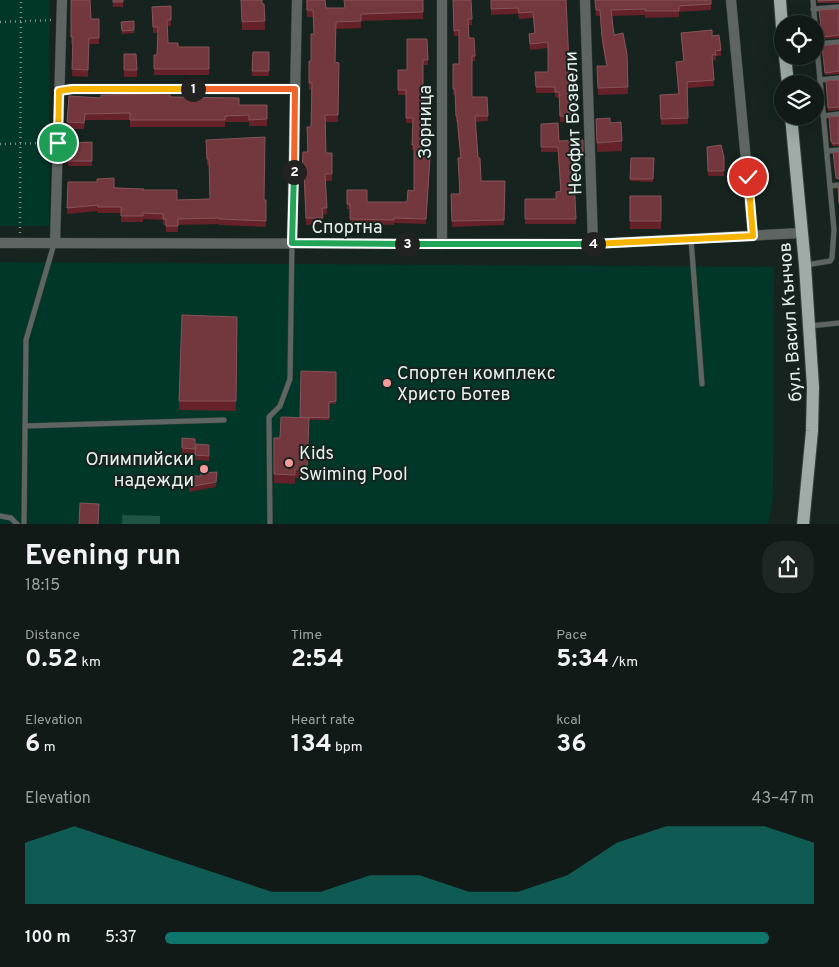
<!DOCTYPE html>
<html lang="en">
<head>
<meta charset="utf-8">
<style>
	body { margin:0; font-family:Overpass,sans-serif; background:#1e2723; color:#f1f3f6; height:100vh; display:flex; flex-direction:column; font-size:19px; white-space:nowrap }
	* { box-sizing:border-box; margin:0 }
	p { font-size:16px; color:#9ca1a1 }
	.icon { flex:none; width:28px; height:28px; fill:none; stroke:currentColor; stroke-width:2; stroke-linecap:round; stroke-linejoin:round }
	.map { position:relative; height:524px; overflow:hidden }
	.side { display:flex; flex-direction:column; background:#111a16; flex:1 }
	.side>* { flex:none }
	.buttons { position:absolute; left:774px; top:15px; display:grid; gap:10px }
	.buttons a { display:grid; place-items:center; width:50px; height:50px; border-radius:50%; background:#111a16; box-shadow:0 5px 20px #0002,0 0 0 1px #303835; font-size:25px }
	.pin { position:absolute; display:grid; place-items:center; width:42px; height:42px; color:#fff; margin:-21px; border:2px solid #fff; border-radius:50%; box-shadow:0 1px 5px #0007 }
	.km { position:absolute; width:25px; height:25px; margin:-12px; border-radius:50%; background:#222; color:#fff; font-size:14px; line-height:25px; text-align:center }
	.round { display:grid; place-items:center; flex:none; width:52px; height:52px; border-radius:20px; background:#1e2723 }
	.summary { display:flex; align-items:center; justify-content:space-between; height:85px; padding:0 25px }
	h1 { font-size:28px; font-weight:700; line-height:38px }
	.figures { display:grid; grid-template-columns:repeat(3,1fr); gap:8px; height:85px; padding:5px 25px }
	.figures div { display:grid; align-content:center }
	.figures b { font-size:25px; font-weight:700 }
	.figures small { font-size:14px; font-weight:400 }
	.figures p { font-size:14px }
	.chart { height:140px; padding:10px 25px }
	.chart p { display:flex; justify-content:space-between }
	.chart svg { width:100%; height:90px; margin-top:5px; fill:#0f766e; opacity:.7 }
	ul { padding:0 25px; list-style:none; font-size:16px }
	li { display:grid; grid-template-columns:80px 60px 1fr; align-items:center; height:38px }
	li i { height:12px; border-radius:6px; background:#0f766e }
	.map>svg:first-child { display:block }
	.green { fill:#003729 }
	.water { fill:#1f5444 }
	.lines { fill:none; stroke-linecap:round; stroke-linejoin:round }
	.lane-casing { stroke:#34403b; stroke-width:6 }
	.street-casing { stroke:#34403b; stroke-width:11 }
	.primary-casing { stroke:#34403b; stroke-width:14 }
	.path { stroke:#838d89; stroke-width:2.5; stroke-dasharray:1 4; stroke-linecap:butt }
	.lane { stroke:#5f6562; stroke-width:5 }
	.street { stroke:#5f6562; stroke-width:10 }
	.primary { stroke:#9eaba6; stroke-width:12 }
	.wall { fill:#652229 }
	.building { fill:#73383e; stroke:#855559 }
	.split-1-casing { stroke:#fff; stroke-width:10 }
	.split-2-casing { stroke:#fff; stroke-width:10 }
	.split-3-casing { stroke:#fff; stroke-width:10 }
	.split-4-casing { stroke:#fff; stroke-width:10 }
	.split-5-casing { stroke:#fff; stroke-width:10 }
	.split-1 { stroke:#f5b400; stroke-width:6 }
	.split-2 { stroke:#f0652b; stroke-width:6 }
	.split-3 { stroke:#22a559; stroke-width:6 }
	.split-4 { stroke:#22a559; stroke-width:6 }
	.split-5 { stroke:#f5b400; stroke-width:6 }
	.poi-dot { fill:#f59b9b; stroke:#17231e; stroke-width:2 }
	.labels { text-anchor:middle; stroke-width:4; stroke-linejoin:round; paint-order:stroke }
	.street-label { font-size:18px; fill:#e8f0ed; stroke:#17231e }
	.poi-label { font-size:18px; fill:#e8f0ed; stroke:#17231e; text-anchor:start }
</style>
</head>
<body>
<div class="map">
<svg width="839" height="525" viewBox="0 0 839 525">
	<rect width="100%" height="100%" fill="#17231e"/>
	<g class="green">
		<path d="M0,0H50L49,226H0Z"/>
		<path d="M0,262L774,267L773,499L768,524L0,525Z"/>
	</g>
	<path class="water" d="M122,515L160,516V524H122Z"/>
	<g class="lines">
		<defs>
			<g id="lane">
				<path d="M813,0L815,24"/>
				<path d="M813,9L839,7"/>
				<path d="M817,44L839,42"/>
				<path d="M820,80L839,78"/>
				<path d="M823,116L839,114"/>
				<path d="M827,151L839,150"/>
				<path d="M830,186L839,185"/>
				<path d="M691,239L702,384"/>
				<path d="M806,265L830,261L832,258L834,230L815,26"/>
				<path d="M810,326L839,323"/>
				<path d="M25,426L224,420"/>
				<path d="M0,516L11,518L18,525"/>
				<path d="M24,525L26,340L54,244"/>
				<path d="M270,525L269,417L280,406L290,379L292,243"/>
			</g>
			<g id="street">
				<path d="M585,0L593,244"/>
				<path d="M731,0L753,236"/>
				<path d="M59,91L72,89H295"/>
				<path d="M0,243L593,244L801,233"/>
				<path d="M55,243L62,0"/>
				<path d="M292,243L297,0"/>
				<path d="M442,244V0"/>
			</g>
			<g id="primary">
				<path d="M780,0L782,27"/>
				<path d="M785,56L788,84"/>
				<path d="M791,116L805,265L813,387L812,431L803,525"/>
			</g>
		</defs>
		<use href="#lane" class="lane-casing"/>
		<use href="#street" class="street-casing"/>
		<use href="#primary" class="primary-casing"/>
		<g class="path">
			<path d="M0,22L52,20"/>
			<path d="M0,144L49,143"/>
			<path d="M20,233L21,0"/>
		</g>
		<use href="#lane" class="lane"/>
		<use href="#street" class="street"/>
		<use href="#primary" class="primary"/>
	</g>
	<g class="wall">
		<path d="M71,0L91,19H99V44H89L88,77L72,76L73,44H71Z"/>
		<rect x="113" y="0" width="10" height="7"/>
		<path d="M241,0L264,4L265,30H242Z"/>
		<path d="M306,0H325L326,8H344L423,0V19L361,21V28L336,29L335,62L339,63L338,122H326V153H332V181H325L327,214L322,215L323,224L306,225L304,180H302L303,152H307L311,127V90H309V83L314,34L313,17H307Z"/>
		<path d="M453,0H471L472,25H469V38L475,56V61H472V97H487L488,121L475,122L481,181H505L504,225L452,227L451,194H459L460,158L457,122H456L455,95H453V64H459V36H454Z"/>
		<path d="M491,0H566L569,64H572L573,121L560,122L559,98L555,97V93H536L535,72H548V48L530,50L529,34L534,33L533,18L519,19L518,14L491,15Z"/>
		<path d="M595,0H711V10L679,12V17L645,18V15L612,16L614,35L627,54L628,94L598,95L597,66H606L602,43L600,16H596Z"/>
		<path d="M817,0H839V3H818Z"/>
		<path d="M171,6V26H168V43L178,47H209V75H154V55H157L158,33H153L152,7Z"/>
		<path d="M839,9V38L822,39L819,10Z"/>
		<path d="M134,21V33L122,34L121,22Z"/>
		<path d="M681,33L712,36L721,50V56H716V60L712,61L714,86L688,88V124L661,125L660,95L678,94L676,62L683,61Z"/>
		<path d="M427,39L428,65H423V100L426,158L430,163L426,224L394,223V225L350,224V209H347V190L367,202H407L414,191V150H412L413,123H406V95H398V70H407Z"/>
		<path d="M839,44V74L825,75L822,48Z"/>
		<path d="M253,52H269V76H252Z"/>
		<path d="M124,54L137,70V77H124Z"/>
		<path d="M839,80V110L828,111L826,81Z"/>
		<path d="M170,97L239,105H267V126H249V122H225V127H130V120H85L84,129H67V122L101,98Z"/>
		<path d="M839,116V146H833L831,143L829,117Z"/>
		<path d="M596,119L610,123L622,141V151L597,152Z"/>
		<path d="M541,124L559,141L583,140V157L575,158L576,176V181H574L576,224H525V199H556L560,192L558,152H541Z"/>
		<path d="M92,142V166H68V143Z"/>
		<path d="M206,146L264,200H266V227L219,225V224L178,225V232H166V225H163V220L143,219V222H121V213H98V211L67,214L68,182L143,190L177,200L210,199L209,165H207Z"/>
		<path d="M707,147L724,157V176H708Z"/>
		<path d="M631,158H654L653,182L630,181Z"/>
		<rect x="630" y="196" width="31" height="33"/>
		<path d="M182,315L237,317L236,411L179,410Z"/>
		<path d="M336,372V404H329V420H309L307,479L295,478V484L274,483V438H280L300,418Z"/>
		<path d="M182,438L195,439V454L182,453Z"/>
		<path d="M196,444L209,445V461L195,460Z"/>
		<path d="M217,472L216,487L189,492L188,476H201Z"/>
	</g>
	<g class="building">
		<path d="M71,0H90L91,19H99V38H89L88,70L72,69L73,37H71Z"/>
		<rect x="113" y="0" width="10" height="2"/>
		<path d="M241,0H262V4H264L265,21L242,22Z"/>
		<path d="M307,0H325L326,8H345L344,0H423V12L361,14V21L336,22L335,62L339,63L338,115H325L326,153H332V174H325L327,208H322L323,218H306L304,173H302L303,152H308L307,127H311L312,83H309V61H311V34H314L313,10H307Z"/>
		<path d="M453,0H471L472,19H468L469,38H474L475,56H472V97H487L488,116H475L478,158H480L481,181H505L504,220L452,221L451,194H460L458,158H461L457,116H456L455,89H453V64H459V30L454,31Z"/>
		<path d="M491,0H566L569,64H572L573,116H560L559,92H555V87H536L535,72H548V42L530,44L529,34L535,33L533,12L519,13L518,8L491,9Z"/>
		<path d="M595,0H711V4L679,6V11H645V9L611,10L614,35L623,33L627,54L628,87L598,88L597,66H607L602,37L600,10H596Z"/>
		<path d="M818,0H839L818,1Z"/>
		<path d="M171,6V20H167L168,43H178V47H209V69H154V55H157L158,27H153L152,7Z"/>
		<path d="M839,9V35L822,37L819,10Z"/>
		<path d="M134,21V30L122,31L121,22Z"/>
		<path d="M712,30V36L719,35L721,50L715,51L716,55H712L714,80L687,82L688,118L661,119L660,95L679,94L676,62L684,61L681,33Z"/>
		<path d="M407,39H427L428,60H423V100H428L426,158H430L426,219L394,218V220L350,219V204H347V190H367V202H407L408,190L414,191V145H412L413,118H406V90H398V70H407Z"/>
		<path d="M839,44V71L825,73L822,46Z"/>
		<path d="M253,52H269V71H252Z"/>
		<path d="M124,54H136L137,70H124Z"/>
		<path d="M839,80V107L828,108L826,81Z"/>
		<path d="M155,92H170V97L239,98V105H267V119L249,120V115L225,116V120H130V113L85,114L84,123L67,122L69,96L101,98V95L155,94Z"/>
		<path d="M839,116V143L833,144L831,141L829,117Z"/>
		<path d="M610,118V123L621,122L622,141L597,143L596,119Z"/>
		<path d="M558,123L559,141L583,140V152L574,153L576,176H574L576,219H525V199H556V192L561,191L558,147H541V124Z"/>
		<path d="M265,137L264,200H266V221L219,219V218L178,219V226H166V219H163V214L143,213V216H121V207H98V205L67,208L68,182H97V179L114,178V188L144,189L143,190H177V200L210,199L209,159H207L206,140Z"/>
		<path d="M92,142V161H68V143Z"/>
		<path d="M721,145L724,157V171H708L707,147Z"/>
		<path d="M833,152H839V179L836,178Z"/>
		<path d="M631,158H654L653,179H630Z"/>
		<path d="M838,187H839V203Z"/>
		<rect x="630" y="196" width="31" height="25"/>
		<path d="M182,315L237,317L236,401H179Z"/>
		<path d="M301,371L336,372V401L329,402V418L300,417Z"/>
		<path d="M281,417L309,418L307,469H295V475L274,474V438H280Z"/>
		<path d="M182,438L195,439V449L182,448Z"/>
		<path d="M196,444L209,445V456L195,455Z"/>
		<path d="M217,472L216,482L189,487L188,476H201V473Z"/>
		<path d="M80,503L99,504L98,525H79Z"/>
	</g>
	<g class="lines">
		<defs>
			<path id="split-1" d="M58,143L59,91L72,89H193"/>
			<path id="split-2" d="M193,89H295L294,172"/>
			<path id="split-3" d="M294,172L292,243L407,244"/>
			<path id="split-4" d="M407,244H593"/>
			<path id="split-5" d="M593,244L753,236L748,177"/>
		</defs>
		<use href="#split-1" class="split-1-casing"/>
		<use href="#split-2" class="split-2-casing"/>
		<use href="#split-3" class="split-3-casing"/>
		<use href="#split-4" class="split-4-casing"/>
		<use href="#split-5" class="split-5-casing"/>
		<use href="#split-1" class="split-1"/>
		<use href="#split-2" class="split-2"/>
		<use href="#split-3" class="split-3"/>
		<use href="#split-4" class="split-4"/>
		<use href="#split-5" class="split-5"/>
	</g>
	<g class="poi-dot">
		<circle cx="387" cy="383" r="5"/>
		<circle cx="289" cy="463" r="5"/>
		<circle cx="204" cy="469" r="5"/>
	</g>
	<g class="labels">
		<g class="street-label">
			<text transform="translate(425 122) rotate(-90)" y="6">Зорница</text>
			<text transform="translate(573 123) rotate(-92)" y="6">Неофит Бозвели</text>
			<text x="347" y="233">Спортна</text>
			<text transform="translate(790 322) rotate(-94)" y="6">бул. Васил Кънчов</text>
		</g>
		<g class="poi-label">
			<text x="397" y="379">Спортен комплекс<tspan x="397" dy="21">Христо Ботев</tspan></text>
			<text x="299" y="459">Kids<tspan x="299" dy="21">Swiming Pool</tspan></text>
			<text x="194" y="465" text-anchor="end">Олимпийски<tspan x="194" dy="21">надежди</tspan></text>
		</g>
	</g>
</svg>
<div class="buttons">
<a><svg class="icon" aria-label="locate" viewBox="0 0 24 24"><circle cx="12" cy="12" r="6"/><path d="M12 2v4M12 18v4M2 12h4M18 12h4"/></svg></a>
<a><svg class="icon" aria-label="layers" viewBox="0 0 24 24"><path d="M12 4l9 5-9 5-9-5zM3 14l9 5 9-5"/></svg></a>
</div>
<div class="pin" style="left:58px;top:143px;background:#1e9e55"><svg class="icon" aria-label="arrive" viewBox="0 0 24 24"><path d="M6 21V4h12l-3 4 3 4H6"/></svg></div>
<div class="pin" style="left:748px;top:177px;background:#d93025"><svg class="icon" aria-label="check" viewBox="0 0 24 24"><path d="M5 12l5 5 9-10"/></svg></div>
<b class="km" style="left:193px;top:89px">1</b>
<b class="km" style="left:294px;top:172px">2</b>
<b class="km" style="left:407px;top:244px">3</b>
<b class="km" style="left:593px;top:244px">4</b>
</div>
<section class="side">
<div class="summary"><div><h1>Evening run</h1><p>18:15</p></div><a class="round"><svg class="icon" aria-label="share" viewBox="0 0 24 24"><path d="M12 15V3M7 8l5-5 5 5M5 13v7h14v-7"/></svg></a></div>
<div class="figures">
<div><p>Distance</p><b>0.52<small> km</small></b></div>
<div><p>Time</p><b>2:54</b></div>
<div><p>Pace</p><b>5:34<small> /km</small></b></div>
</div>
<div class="figures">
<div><p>Elevation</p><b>6<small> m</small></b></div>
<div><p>Heart rate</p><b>134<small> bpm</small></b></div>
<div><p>kcal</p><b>36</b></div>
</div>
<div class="chart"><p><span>Elevation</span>43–47 m</p>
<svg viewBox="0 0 160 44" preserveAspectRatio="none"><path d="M0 44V14L10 6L20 14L30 22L40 30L50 38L60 38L70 30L80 30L90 38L100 38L110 30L120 14L130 6L140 6L150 6L160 14V44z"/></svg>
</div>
<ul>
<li><b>100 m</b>5:37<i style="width:93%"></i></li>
</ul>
</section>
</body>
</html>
